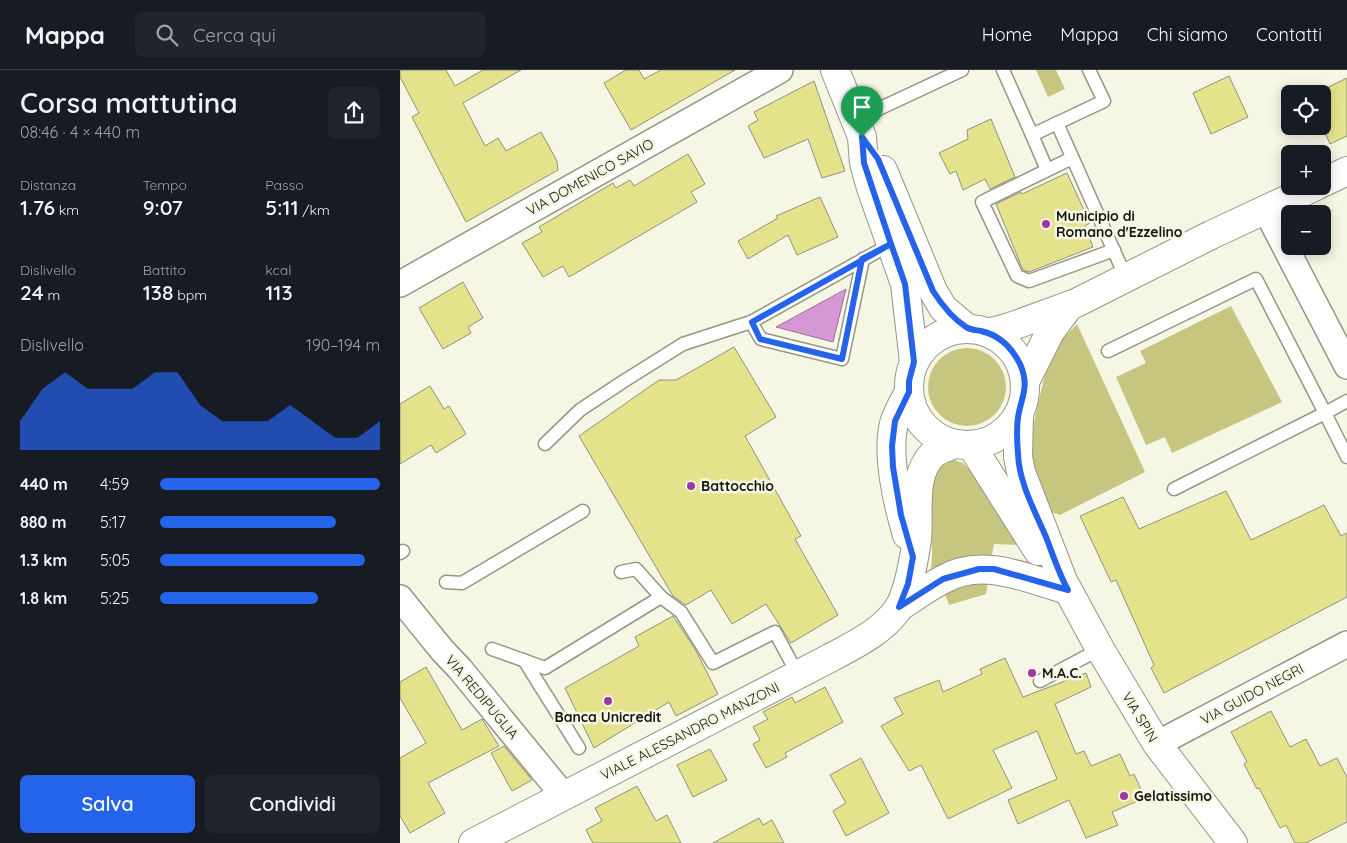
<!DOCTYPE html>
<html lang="it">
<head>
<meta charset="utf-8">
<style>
	body { margin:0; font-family:Quicksand,sans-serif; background:#20242c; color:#f1f3f6; height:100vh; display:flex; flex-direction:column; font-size:19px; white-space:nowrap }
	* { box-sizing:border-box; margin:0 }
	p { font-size:16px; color:#9ea1a6 }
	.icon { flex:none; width:28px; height:28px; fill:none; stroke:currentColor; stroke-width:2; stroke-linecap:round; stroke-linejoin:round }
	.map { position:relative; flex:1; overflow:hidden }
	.side { display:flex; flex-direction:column; background:#171b24; width:400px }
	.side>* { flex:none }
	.tools { position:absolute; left:881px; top:15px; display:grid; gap:10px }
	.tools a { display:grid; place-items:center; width:50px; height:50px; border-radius:8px; background:#171b24; box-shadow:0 2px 12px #0003; font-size:25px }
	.pin { position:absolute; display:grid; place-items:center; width:42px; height:42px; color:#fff; margin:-51px -21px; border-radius:50% 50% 50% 0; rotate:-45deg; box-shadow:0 0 5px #0007 }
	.pin .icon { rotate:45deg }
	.round { display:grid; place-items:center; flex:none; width:52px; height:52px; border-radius:8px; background:#20242c }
	.summary { display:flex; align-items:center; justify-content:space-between; height:85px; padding:0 20px }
	h1 { font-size:28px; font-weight:600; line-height:38px }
	.figures { display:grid; grid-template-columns:repeat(3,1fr); gap:8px; height:85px; padding:5px 20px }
	.figures div { display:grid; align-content:center }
	.figures b { font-size:21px; font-weight:600 }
	.figures small { font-size:14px; font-weight:400 }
	.figures p { font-size:14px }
	.chart { height:140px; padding:10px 20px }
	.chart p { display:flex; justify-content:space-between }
	.chart svg { width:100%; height:90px; margin-top:5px; fill:#2563eb; opacity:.7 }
	.action { display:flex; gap:10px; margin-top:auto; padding:10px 20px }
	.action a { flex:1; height:58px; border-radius:8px; background:#2563eb; color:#fff; font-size:20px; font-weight:600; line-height:58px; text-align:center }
	.action a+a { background:#20242c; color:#f1f3f6 }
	ul { padding:0 20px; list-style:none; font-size:16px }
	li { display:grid; grid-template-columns:80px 60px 1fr; align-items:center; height:38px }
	li i { height:12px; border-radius:6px; background:#2563eb }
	header { display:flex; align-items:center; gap:30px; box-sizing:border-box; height:70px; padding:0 25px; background:#171b24; border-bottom:1px solid #363941 }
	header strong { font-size:24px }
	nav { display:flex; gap:28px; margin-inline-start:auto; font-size:18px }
	.search { width:350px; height:45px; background:#20242c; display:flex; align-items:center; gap:12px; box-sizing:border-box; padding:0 18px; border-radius:8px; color:#9ea1a6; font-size:19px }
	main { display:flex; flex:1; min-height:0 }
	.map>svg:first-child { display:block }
	.green { fill:#c7c681 }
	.water { fill:#d698d4; stroke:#9d719a }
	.building { fill:#e4e38c; stroke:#919182 }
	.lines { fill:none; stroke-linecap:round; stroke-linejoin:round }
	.lane-casing { stroke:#959686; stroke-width:15 }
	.street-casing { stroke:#959686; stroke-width:28 }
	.secondary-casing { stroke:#959686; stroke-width:30 }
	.primary-casing { stroke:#959686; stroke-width:30 }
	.lane { stroke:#fff; stroke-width:12 }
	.street { stroke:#fff; stroke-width:25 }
	.secondary { stroke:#fff; stroke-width:28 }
	.primary { stroke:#fff; stroke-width:28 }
	.route-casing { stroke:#fff; stroke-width:10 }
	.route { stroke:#2563eb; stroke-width:6 }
	.poi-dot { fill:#9e389d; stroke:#f6f6e5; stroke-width:2 }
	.labels { text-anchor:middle; stroke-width:5; stroke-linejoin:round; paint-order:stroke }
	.street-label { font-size:14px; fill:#171711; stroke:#f6f6e5 }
	.poi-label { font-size:14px; font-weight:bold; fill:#171711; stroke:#f6f6e5; text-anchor:start }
</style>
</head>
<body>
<header>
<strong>Mappa</strong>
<div class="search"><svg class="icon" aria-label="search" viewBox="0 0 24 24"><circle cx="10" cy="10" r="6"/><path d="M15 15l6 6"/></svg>Cerca qui</div>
<nav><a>Home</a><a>Mappa</a><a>Chi siamo</a><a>Contatti</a></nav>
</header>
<main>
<section class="side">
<div class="summary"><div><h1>Corsa mattutina</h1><p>08:46 · 4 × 440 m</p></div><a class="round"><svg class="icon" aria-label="share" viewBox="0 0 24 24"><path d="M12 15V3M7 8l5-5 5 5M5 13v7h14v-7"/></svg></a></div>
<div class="figures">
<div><p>Distanza</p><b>1.76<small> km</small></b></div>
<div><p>Tempo</p><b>9:07</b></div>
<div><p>Passo</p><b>5:11<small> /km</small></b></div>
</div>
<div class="figures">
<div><p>Dislivello</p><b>24<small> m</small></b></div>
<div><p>Battito</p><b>138<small> bpm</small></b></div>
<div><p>kcal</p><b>113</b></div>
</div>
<div class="chart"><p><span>Dislivello</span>190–194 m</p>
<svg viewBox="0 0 160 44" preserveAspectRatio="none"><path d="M0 44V30L10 14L20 6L30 14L40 14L50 14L60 6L70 6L80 22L90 30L100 30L110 30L120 22L130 30L140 38L150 38L160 30V44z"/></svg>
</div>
<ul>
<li><b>440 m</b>4:59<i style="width:100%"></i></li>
<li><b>880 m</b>5:17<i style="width:80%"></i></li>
<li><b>1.3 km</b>5:05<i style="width:93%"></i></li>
<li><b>1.8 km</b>5:25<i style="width:72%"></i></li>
</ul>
<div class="action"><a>Salva</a><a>Condividi</a></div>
</section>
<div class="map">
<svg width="947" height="773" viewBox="0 0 947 773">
	<rect width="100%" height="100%" fill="#f6f6e5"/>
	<g class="green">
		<path d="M636,0H656L665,19L648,27Z"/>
		<path d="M831,236L882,332L772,383L765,367L746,375L716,307L746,293L740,281Z"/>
		<path d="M677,254L745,402L660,445L646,440L632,400L630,374L635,347L646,300L656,276Z"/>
		<circle cx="567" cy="317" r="39"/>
		<path d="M554,390L563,393L572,403L618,475L594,474L591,489L531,505L532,482L530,421L537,400L543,394Z"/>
		<path d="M588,511L586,524L549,535L545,524L550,518Z"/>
	</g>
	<path class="water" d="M446,219L433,272L376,257Z"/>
	<g class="building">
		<path d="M0,0H46L55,16L83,0H121L63,33L85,76L98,68L106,81L141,62L157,91L158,100L66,152L12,47L19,43L0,7Z"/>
		<path d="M226,0H239L244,9L261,0H335L231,60L204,13Z"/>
		<path d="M829,6L848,47L811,64L793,23Z"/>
		<path d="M947,8V66L930,74L922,56V24H914Z"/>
		<path d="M414,11L445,101L422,108L408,69L364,88L348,56L358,50L354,42Z"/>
		<path d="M591,49L615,107L590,119L585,109L563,120L556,101L550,104L539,83L568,69L567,60Z"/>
		<path d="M288,84L305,114L291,122L297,132L169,207L163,196L143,207L122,173L142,162L139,157L213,113L216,118L230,110L234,116Z"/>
		<path d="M667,103L690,153L685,156L693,177L629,202L623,200L596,134L621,122L622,124Z"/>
		<path d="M420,127L438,167L397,185L388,165L348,189L338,171L378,148L376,146Z"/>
		<path d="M63,212L83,248L68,257L71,263L43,279L19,238Z"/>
		<path d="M334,277L376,347L345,366L401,466L395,469L438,545L391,573L366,534L332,554L311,520L286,535L273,526L179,366L259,310H276Z"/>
		<path d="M30,316L44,339L49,336L66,364L36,383L31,375L0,394V334Z"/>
		<path d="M826,421L851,470L924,435L941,466L947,463V527L764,623L751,598L754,595L716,510L711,512L680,446L723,427L739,459Z"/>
		<path d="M273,546L295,579L318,624L276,646L269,632L194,678L165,618L239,576L235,567Z"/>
		<path d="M605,588L623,627L686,603L691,617L655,634L676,684L684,681L691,696L720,684L730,706L734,704L745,728L712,742L718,755L686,768L669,730L618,754L608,730L657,709L637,661L593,680L612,718L548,749L521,695L509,701L481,656L503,644L494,628L539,610L543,622L582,604L580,599Z"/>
		<path d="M26,597L62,660L82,649L99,676L28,713L45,743L10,763L0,746V688L26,673L0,628V612Z"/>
		<path d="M425,617L443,652L385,683L387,687L366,698L353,674L360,670L353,657L368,649L363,642L392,627L395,633Z"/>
		<path d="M871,641L890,677L906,669L920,696L937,688L947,707V752L906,773H895L886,755L880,758L859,718L857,719L844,694L847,692L831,662Z"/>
		<path d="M104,676L132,710L112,721L91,683Z"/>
		<path d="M310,679L327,710L293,727L277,695Z"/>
		<path d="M461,688L489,743L446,766L433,741L446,733L430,705Z"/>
		<path d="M237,716L256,751L267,745L281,773H193L186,760L202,751L195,738Z"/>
		<path d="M359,748L363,755L372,750L384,773H313Z"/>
	</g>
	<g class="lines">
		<defs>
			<g id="lane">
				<path d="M603,0L632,65L704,31L689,0"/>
				<path d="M455,50L562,0"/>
				<path d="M657,53L726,208"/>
				<path d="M632,65L647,100"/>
				<path d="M672,88L582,132L617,206L629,211L714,180"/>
				<path d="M351,252L361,269L442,289L463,189"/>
				<path d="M708,281L856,209L925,343L947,331"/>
				<path d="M145,374L180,340L224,311L283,274L351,252L491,174"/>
				<path d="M774,419L925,343L947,387"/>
				<path d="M0,483L3,481"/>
				<path d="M221,502L236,499L261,527L281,542L313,593L375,562L398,605"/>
				<path d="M46,512L62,513L183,441"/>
				<path d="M92,579L145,598L261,527"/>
				<path d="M124,590L179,678"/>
				<path d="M640,611L700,579"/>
			</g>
			<g id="street">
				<path d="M866,140L947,296"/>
				<path d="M0,214L380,0"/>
				<path d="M0,528L42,580L60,599L164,726"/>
				<path d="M757,674L947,574"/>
			</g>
			<g id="secondary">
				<path d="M922,113L947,101"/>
				<path d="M588,263L610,257L676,233L811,165L916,116"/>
				<path d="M625,312L650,262L670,235"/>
				<path d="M507,465C498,435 485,381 495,350C499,340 504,331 509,322"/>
				<path d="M499,537C513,528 527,518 542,510C583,486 627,509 668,520"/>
				<path d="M73,773L430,588C454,575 482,562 498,539C509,522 514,489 517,469C520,442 511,406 533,384C538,380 548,377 554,374"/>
			</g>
			<g id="primary">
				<path d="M435,0L462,67L464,93L471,118L505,214L514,292"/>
				<path d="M483,100L533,221L543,238L568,259"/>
				<circle cx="567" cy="317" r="58"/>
				<path d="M619,343L618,387L621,402L663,511L700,579L757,674L833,773"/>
				<path d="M571,375L638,481"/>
			</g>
		</defs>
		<use href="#lane" class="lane-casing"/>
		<use href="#street" class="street-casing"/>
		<use href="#secondary" class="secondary-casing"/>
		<use href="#primary" class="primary-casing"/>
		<use href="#lane" class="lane"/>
		<use href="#street" class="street"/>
		<use href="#secondary" class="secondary"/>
		<use href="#primary" class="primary"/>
	</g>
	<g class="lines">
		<defs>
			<path id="route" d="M462,67L464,93L491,174L352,252L360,269L442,289L462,189L491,174L505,214L514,292L509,311V322L495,351L492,376L493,397L501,445L513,487L508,514L499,537L543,509L579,499H594L668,520C659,504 653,485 646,467C635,441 619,413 618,384C617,372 616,355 619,342C623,324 629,314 620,294C612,278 599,265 581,261C576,260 570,260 566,257C552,248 542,235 533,221L478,89L462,67"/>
		</defs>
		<use href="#route" class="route-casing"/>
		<use href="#route" class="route"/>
	</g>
	<g class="poi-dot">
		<circle cx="646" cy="154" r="5"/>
		<circle cx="291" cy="416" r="5"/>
		<circle cx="632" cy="603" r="5"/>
		<circle cx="208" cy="631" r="5"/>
		<circle cx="724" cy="726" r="5"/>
	</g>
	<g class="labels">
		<g class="street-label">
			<text transform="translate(190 107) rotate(-29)" y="5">VIA DOMENICO SAVIO</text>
			<text transform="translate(852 624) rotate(-28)" y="5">VIA GUIDO NEGRI</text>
			<text transform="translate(82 627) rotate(50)" y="5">VIA REDIPUGLIA</text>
			<text transform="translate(740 647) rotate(59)" y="5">VIA SPIN</text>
			<text transform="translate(290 661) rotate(-27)" y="5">VIALE ALESSANDRO MANZONI</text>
		</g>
		<g class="poi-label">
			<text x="656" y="151">Municipio di<tspan x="656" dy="16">Romano d'Ezzelino</tspan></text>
			<text x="301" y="421">Battocchio</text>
			<text x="642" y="608">M.A.C.</text>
			<text x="208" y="652" text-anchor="middle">Banca Unicredit</text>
			<text x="734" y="731">Gelatissimo</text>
		</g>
	</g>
</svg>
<div class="tools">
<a><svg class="icon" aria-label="locate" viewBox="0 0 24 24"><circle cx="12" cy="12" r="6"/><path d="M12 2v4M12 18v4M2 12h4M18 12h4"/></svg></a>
<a>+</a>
<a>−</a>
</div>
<div class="pin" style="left:462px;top:67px;background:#1e9e55"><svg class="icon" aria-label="arrive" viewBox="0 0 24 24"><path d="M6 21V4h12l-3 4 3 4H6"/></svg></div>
</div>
</main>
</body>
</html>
